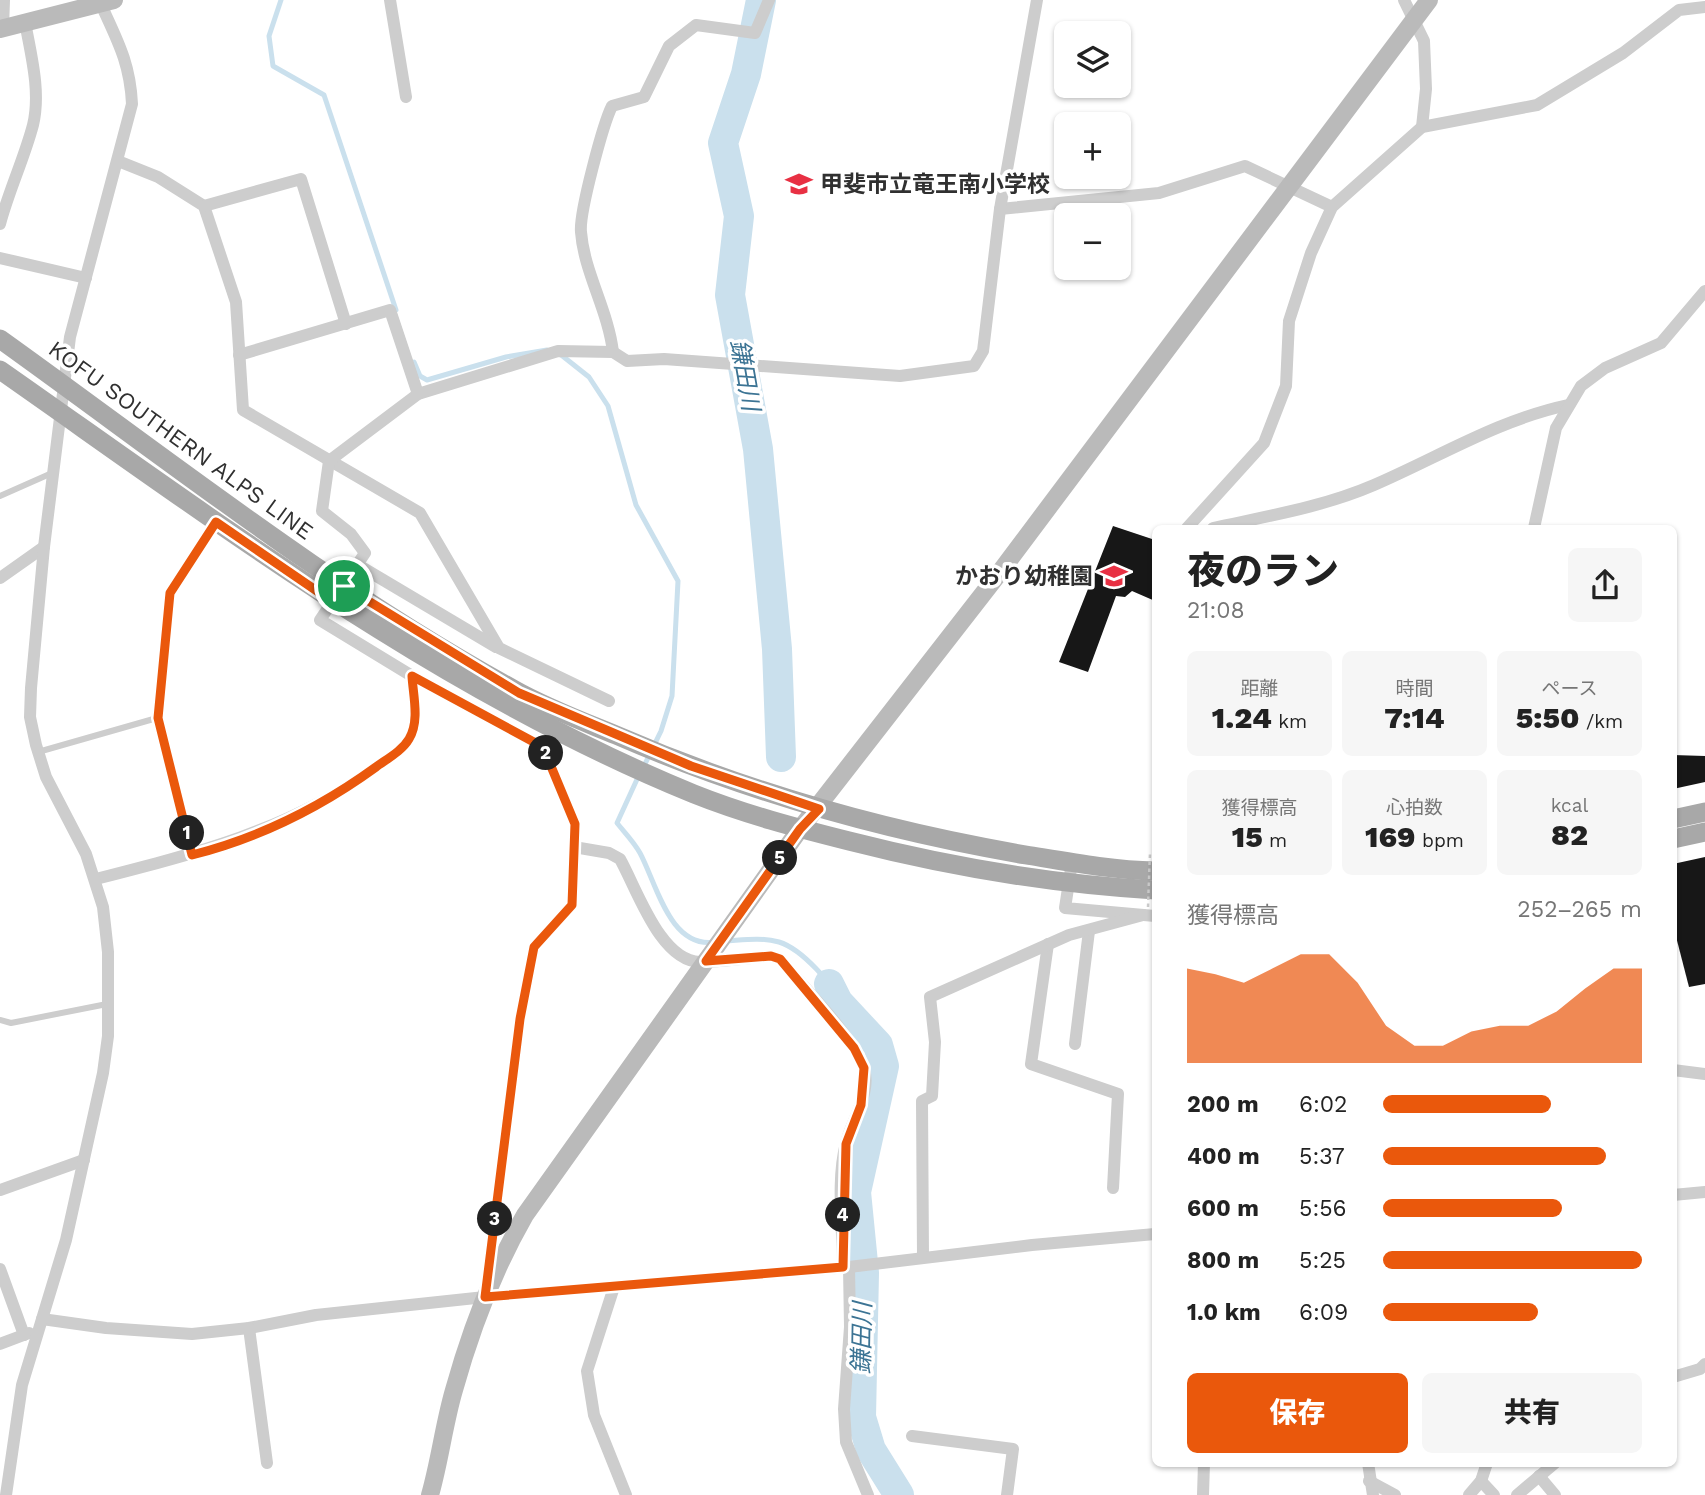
<!DOCTYPE html>
<html lang="ja">
<head>
<meta charset="utf-8">
<style>
	body { margin:0; font-family:"Work Sans","Noto Sans JP",sans-serif; background:#f6f6f6; color:#222; height:100vh; display:flex; flex-direction:column; font-size:26px; white-space:nowrap }
	* { box-sizing:border-box; margin:0 }
	p { font-size:23px; color:#767676 }
	.icon { flex:none; width:38px; height:38px; fill:none; stroke:currentColor; stroke-width:2; stroke-linecap:round; stroke-linejoin:round }
	.map { position:relative; flex:1; overflow:hidden }
	.drawer { position:absolute; left:1152px; top:525px; width:525px; height:942px; display:flex; flex-direction:column; background:#fff; border-radius:10px; box-shadow:0 2px 5px #0004 }
	.drawer>* { flex:none }
	.buttons { position:absolute; left:1054px; top:21px; display:grid; gap:14px }
	.buttons a { display:grid; place-items:center; width:77px; height:77px; border-radius:10px; background:#fff; box-shadow:0 2px 5px #0004; font-size:35px }
	.pin { position:absolute; display:grid; place-items:center; width:60px; height:60px; color:#fff; margin:-30px; border:4px solid #fff; border-radius:50%; box-shadow:0 2px 7px #0007 }
	.km { position:absolute; width:35px; height:35px; margin:-18px; border-radius:50%; background:#222; color:#fff; font-size:19px; line-height:35px; text-align:center }
	.round { display:grid; place-items:center; flex:none; width:74px; height:74px; border-radius:10px; background:#f6f6f6 }
	.head { display:flex; align-items:center; justify-content:space-between; height:119px; padding:0 35px }
	h1 { font-size:38px; font-weight:800; line-height:52px }
	.stats { display:grid; grid-template-columns:repeat(3,1fr); gap:10px; height:119px; padding:7px 35px }
	.stats div { display:grid; align-content:center; border-radius:10px; background:#f6f6f6; text-align:center }
	.stats b { font-size:30px; font-weight:800 }
	.stats small { font-size:19px; font-weight:400 }
	.stats p { font-size:19px }
	.chart { height:196px; padding:14px 35px }
	.chart p { display:flex; justify-content:space-between }
	.chart svg { width:100%; height:126px; margin-top:7px; fill:#ea580c; opacity:.7 }
	.action { display:flex; gap:14px; margin-top:auto; padding:14px 35px }
	.action a { flex:1; height:80px; border-radius:10px; background:#ea580c; color:#fff; font-size:28px; font-weight:800; line-height:80px; text-align:center }
	.action a+a { background:#f6f6f6; color:#222 }
	ul { padding:0 35px; list-style:none; font-size:23px }
	li { display:grid; grid-template-columns:112px 84px 1fr; align-items:center; height:52px }
	li i { height:18px; border-radius:9px; background:#ea580c }
	.map>svg:first-child { display:block }
	.lines { fill:none; stroke-linecap:round; stroke-linejoin:round }
	.stream { stroke:#cae0ed; stroke-width:5 }
	.river { stroke:#cae0ed; stroke-width:30 }
	.building { fill:#171717 }
	.path { stroke:#cdcdcd; stroke-width:2.5; stroke-dasharray:3.5 3.5; stroke-linecap:butt }
	.lane { stroke:#cdcdcd; stroke-width:6 }
	.street { stroke:#cdcdcd; stroke-width:12 }
	.secondary { stroke:#bababa; stroke-width:18 }
	.primary { stroke:#a8a8a8; stroke-width:19 }
	.path-bridge { stroke:#cdcdcd; stroke-width:2.5; stroke-dasharray:3.5 3.5; stroke-linecap:butt }
	.route-casing { stroke:#fff; stroke-width:14 }
	.route { stroke:#ea580c; stroke-width:9 }
	.labels { text-anchor:middle; stroke-width:7; stroke-linejoin:round; paint-order:stroke }
	.poi-label { font-size:23px; font-weight:bold; fill:#303030; stroke:#fff; text-anchor:start }
	.street-label { font-size:23px; fill:#303030; stroke:#fff }
	.water-label { font-size:24px; font-style:italic; fill:#3c7494; stroke:#fff }
</style>
</head>
<body>
<div class="map">
<svg width="1705" height="1495" viewBox="0 0 1705 1495">
	<rect width="100%" height="100%" fill="#fff"/>
	<g class="lines">
		<g class="stream">
			<path d="M281,0L269,36L273,66L324,95L396,310"/>
			<path d="M560,354L589,377L608,406L636,505L678,581L672,696L661,731L644,766"/>
			<path d="M414,362L420,376L427,380L506,357L547,350"/>
			<path d="M639,775L617,823C625,833 634,842 640,853C657,885 670,949 715,942"/>
			<path d="M725,941C743,940 761,937 779,942C808,951 838,995 856,1018"/>
		</g>
		<g class="river">
			<path d="M761,0L746,74L723,143L739,216L730,295L758,449L777,649L781,757"/>
			<path d="M829,984L838,1002L878,1045L884,1066L856,1192L864,1273L861,1417L871,1450L899,1495"/>
		</g>
	</g>
	<g class="building">
		<path d="M1113,526L1155,540V601L1132,591L1125,597L1116,596L1088,672L1059,662Z"/>
		<path d="M1673,755L1705,756V782L1673,789Z"/>
		<path d="M1705,857V984L1689,987L1673,925V864Z"/>
	</g>
	<g class="lines">
		<g class="path">
			<path d="M549,760L565,795L575,832"/>
			<path d="M523,1005L535,947L572,905L574,863"/>
		</g>
		<g class="lane">
			<path d="M0,496L52,473"/>
			<path d="M38,752L157,718"/>
			<path d="M192,853L157,718L166,605L176,581L214,525"/>
			<path d="M0,1020L11,1023L107,1004"/>
		</g>
		<g class="street">
			<path d="M390,0L406,97"/>
			<path d="M1404,0L1424,41L1426,89L1422,127"/>
			<path d="M3,28L4,0"/>
			<path d="M118,161L158,177L204,206L236,302L243,410L420,513L499,648L609,701"/>
			<path d="M204,206L301,179L346,324"/>
			<path d="M1000,209L1159,193L1245,166L1332,207"/>
			<path d="M0,224C9,190 24,159 33,125C41,92 31,55 25,22"/>
			<path d="M0,258L86,278"/>
			<path d="M613,352C608,310 584,272 581,232C579,213 603,124 612,106L644,97L669,46L696,25L755,33L769,0"/>
			<path d="M239,355L390,310L418,394"/>
			<path d="M1187,528L1264,443L1286,386L1289,321L1311,253L1332,207L1422,127L1537,105L1623,53L1679,10L1705,7"/>
			<path d="M1213,528C1268,516 1323,507 1374,485C1439,457 1498,420 1568,405"/>
			<path d="M1534,528L1556,428L1581,386L1605,368L1661,343L1705,291"/>
			<path d="M358,565L496,647"/>
			<path d="M0,578L44,547"/>
			<path d="M412,676L543,747"/>
			<path d="M574,847L609,853L620,859C637,889 660,961 700,962C723,962 748,958 771,956L780,959C804,988 850,1033 863,1066C873,1091 852,1119 846,1143C836,1181 843,1228 843,1267"/>
			<path d="M1072,862L1065,908L1155,916"/>
			<path d="M96,879C194,854 289,830 372,770C384,761 401,752 409,739C420,721 413,695 412,676L320,620L365,553L351,534L322,511L329,461L418,394L558,351L613,352L627,361L664,359L900,376L974,366L983,351L1000,209L1037,0"/>
			<path d="M1048,944L1031,1064L1118,1094L1113,1188"/>
			<path d="M1075,1044L1089,931"/>
			<path d="M1673,1070L1705,1074"/>
			<path d="M0,1190L84,1160"/>
			<path d="M1673,1195L1705,1192"/>
			<path d="M923,1257L922,1101L932,1096L935,1042L930,997L1069,935L1143,915"/>
			<path d="M849,1267L850,1327L844,1409L846,1442L868,1495"/>
			<path d="M0,1269L24,1335"/>
			<path d="M487,1283L520,1019"/>
			<path d="M614,1287L587,1371L594,1415L626,1495"/>
			<path d="M42,1319L106,1328L192,1334L249,1328L316,1315L485,1297L849,1267L1032,1245L1155,1234"/>
			<path d="M249,1328L267,1463"/>
			<path d="M0,1344L29,1333"/>
			<path d="M1673,1377L1700,1369L1705,1364"/>
			<path d="M912,1436L1013,1449L1007,1495"/>
			<path d="M1368,1463L1373,1495"/>
			<path d="M1539,1476L1555,1495"/>
			<path d="M1369,1481L1395,1495"/>
			<path d="M1481,1481L1494,1495"/>
			<path d="M6,1495L22,1385L66,1240L103,1073L108,1036V952L103,907L86,854L46,777L36,745L30,717L31,688L44,547L70,337L132,104C130,61 116,38 99,0"/>
			<path d="M1203,1495L1204,1463"/>
			<path d="M1469,1495L1481,1481L1487,1463"/>
			<path d="M1517,1495L1555,1463"/>
		</g>
		<g class="secondary">
			<path d="M0,29L114,0"/>
			<path d="M430,1495C440,1460 444,1424 454,1390C471,1329 494,1269 525,1215L800,829L1000,572L1429,0"/>
		</g>
		<g class="primary">
			<path d="M0,339C169,460 332,590 515,690C547,708 582,721 616,735C747,792 885,831 1026,855C1069,862 1112,870 1155,871"/>
			<path d="M0,370C223,526 441,691 694,794C744,814 797,828 849,841C951,867 1050,884 1155,890"/>
			<path d="M1673,819L1705,812"/>
			<path d="M1673,839L1705,832"/>
		</g>
		<path class="path-bridge" d="M1148,907L1150,853"/>
	</g>
	<g class="lines">
		<defs>
			<path id="route" d="M216,522L333,602L344,586L519,693L691,766L819,809L800,829L706,961L771,956L780,959L854,1048L864,1068L861,1105L846,1144L843,1267L485,1297L520,1019L534,947L572,905L575,824L543,747L412,676C413,695 420,721 409,739C402,751 387,759 376,767C321,807 259,838 192,855L158,718L170,593Z"/>
		</defs>
		<use href="#route" class="route-casing"/>
		<use href="#route" class="route"/>
	</g>
	<defs>
		<symbol id="school-bare" viewBox="-9 -9 18 18"><path d="M0-5L7-2L0 1L-7-2ZM-4 1L0 2.5L4 1V4Q0 6-4 4Z" fill="#e83043" stroke="#fff" stroke-width="2.5" paint-order="stroke"/></symbol>
	</defs>
	<g fill-rule="evenodd">
		<use href="#school-bare" x="780" y="165" width="38" height="38"/>
		<use href="#school-bare" x="1095" y="557" width="38" height="38"/>
	</g>
	<g class="labels">
		<g class="poi-label">
			<text x="820" y="192">甲斐市立竜王南小学校</text>
			<text x="1093" y="584" text-anchor="end">かおり幼稚園</text>
		</g>
		<g class="street-label">
			<text transform="translate(181 440) rotate(36)" y="8">KOFU SOUTHERN ALPS LINE</text>
		</g>
		<g class="water-label">
			<text transform="translate(745 375) rotate(80)" y="8">鎌田川</text>
			<text transform="translate(862 1338) rotate(-89)" y="8">鎌田川</text>
		</g>
	</g>
</svg>
<div class="buttons">
<a><svg class="icon" aria-label="layers" viewBox="0 0 24 24"><path d="M12 4l9 5-9 5-9-5zM3 14l9 5 9-5"/></svg></a>
<a>+</a>
<a>−</a>
</div>
<div class="pin" style="left:344px;top:586px;background:#1e9e55"><svg class="icon" aria-label="arrive" viewBox="0 0 24 24"><path d="M6 21V4h12l-3 4 3 4H6"/></svg></div>
<b class="km" style="left:187px;top:833px">1</b>
<b class="km" style="left:546px;top:753px">2</b>
<b class="km" style="left:495px;top:1219px">3</b>
<b class="km" style="left:843px;top:1215px">4</b>
<b class="km" style="left:780px;top:858px">5</b>
<section class="drawer">
<div class="head"><div><h1>夜のラン</h1><p>21:08</p></div><a class="round"><svg class="icon" aria-label="share" viewBox="0 0 24 24"><path d="M12 15V3M7 8l5-5 5 5M5 13v7h14v-7"/></svg></a></div>
<div class="stats">
<div><p>距離</p><b>1.24<small> km</small></b></div>
<div><p>時間</p><b>7:14</b></div>
<div><p>ペース</p><b>5:50<small> /km</small></b></div>
</div>
<div class="stats">
<div><p>獲得標高</p><b>15<small> m</small></b></div>
<div><p>心拍数</p><b>169<small> bpm</small></b></div>
<div><p>kcal</p><b>82</b></div>
</div>
<div class="chart"><p><span>獲得標高</span>252–265 m</p>
<svg viewBox="0 0 160 44" preserveAspectRatio="none"><path d="M0 44V11L10 13L20 16L30 11L40 6L50 6L60 16L70 31L80 38L90 38L100 33L110 31L120 31L130 26L140 18L150 11L160 11V44z"/></svg>
</div>
<ul>
<li><b>200 m</b>6:02<i style="width:65%"></i></li>
<li><b>400 m</b>5:37<i style="width:86%"></i></li>
<li><b>600 m</b>5:56<i style="width:69%"></i></li>
<li><b>800 m</b>5:25<i style="width:100%"></i></li>
<li><b>1.0 km</b>6:09<i style="width:60%"></i></li>
</ul>
<div class="action"><a>保存</a><a>共有</a></div>
</section>
</div>
</body>
</html>
